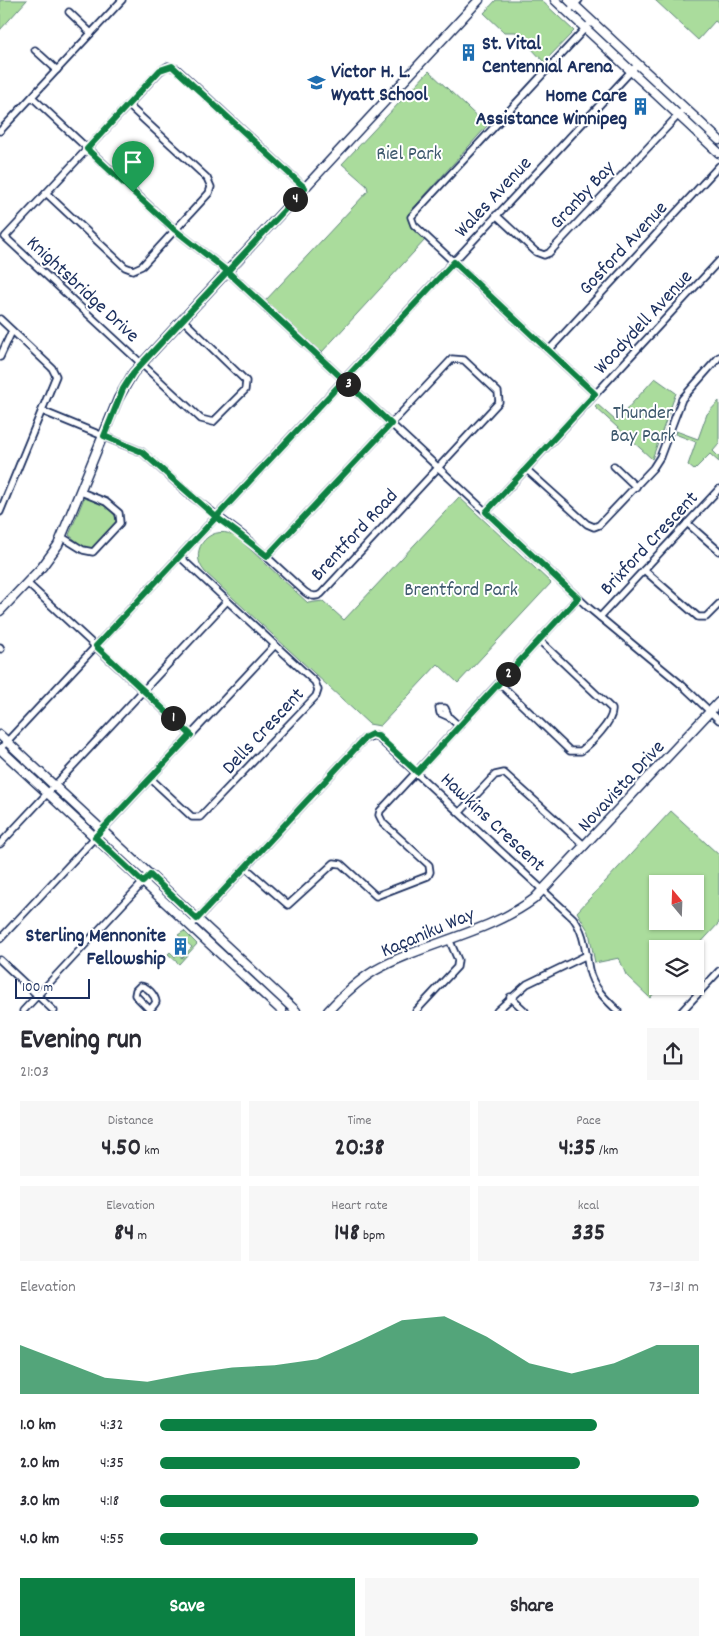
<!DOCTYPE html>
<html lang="en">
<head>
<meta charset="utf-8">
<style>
	body { margin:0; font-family:Dekko,sans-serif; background:#f7f7f7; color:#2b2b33; height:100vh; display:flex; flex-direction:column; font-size:19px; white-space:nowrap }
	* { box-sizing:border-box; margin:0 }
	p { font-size:16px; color:#7c7c81 }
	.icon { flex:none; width:28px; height:28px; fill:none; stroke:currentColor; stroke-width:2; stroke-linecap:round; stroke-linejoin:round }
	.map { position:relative; height:1011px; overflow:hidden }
	.drawer { display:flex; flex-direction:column; background:#fff; flex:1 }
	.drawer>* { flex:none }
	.needle { width:32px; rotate:341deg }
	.tools { position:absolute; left:649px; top:875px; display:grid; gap:10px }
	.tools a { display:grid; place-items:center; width:55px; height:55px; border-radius:0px; background:#fff; box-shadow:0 1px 4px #0004; font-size:25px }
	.scale { position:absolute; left:15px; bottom:12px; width:75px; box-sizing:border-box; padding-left:5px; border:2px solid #1b2f5e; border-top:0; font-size:14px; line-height:18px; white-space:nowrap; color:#1b2f5e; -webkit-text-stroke:4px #fff; paint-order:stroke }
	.pin { position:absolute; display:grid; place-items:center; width:42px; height:42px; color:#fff; margin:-51px -21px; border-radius:50% 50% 50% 0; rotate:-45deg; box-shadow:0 0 5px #0007 }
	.pin .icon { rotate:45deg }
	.km { position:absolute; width:25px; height:25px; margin:-12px; border-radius:50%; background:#222; color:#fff; font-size:14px; line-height:25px; text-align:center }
	.round { display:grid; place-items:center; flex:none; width:52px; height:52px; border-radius:0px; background:#f7f7f7 }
	.headline { display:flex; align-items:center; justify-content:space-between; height:85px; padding:0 20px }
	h1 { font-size:28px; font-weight:800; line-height:38px }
	.figures { display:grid; grid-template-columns:repeat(3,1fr); gap:8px; height:85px; padding:5px 20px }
	.figures div { display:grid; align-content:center; border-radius:0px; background:#f7f7f7; text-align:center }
	.figures b { font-size:25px; font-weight:800 }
	.figures small { font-size:14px; font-weight:400 }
	.figures p { font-size:14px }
	.chart { height:140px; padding:10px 20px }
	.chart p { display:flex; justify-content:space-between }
	.chart svg { width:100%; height:90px; margin-top:5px; fill:#0b8043; opacity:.7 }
	.button { display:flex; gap:10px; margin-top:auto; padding:10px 20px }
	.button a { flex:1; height:58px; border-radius:0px; background:#0b8043; color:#fff; font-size:20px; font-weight:800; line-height:58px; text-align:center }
	.button a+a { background:#f7f7f7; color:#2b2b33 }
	ul { padding:0 20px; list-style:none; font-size:16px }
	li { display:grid; grid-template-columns:80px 60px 1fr; align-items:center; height:38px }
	li i { height:12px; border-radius:6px; background:#0b8043 }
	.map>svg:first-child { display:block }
	.green { fill:#aadc9c; stroke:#62867d; fill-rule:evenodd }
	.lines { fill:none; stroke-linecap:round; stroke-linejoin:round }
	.street-casing { stroke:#1b2f5e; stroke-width:9 }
	.secondary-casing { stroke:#1b2f5e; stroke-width:11 }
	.street { stroke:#fff; stroke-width:5.5 }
	.secondary { stroke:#fff; stroke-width:8 }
	.route-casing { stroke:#fff; stroke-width:10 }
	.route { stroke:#0b8043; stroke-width:6 }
	.labels { text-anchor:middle; stroke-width:4; stroke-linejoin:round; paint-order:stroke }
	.poi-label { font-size:20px; font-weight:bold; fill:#1b2f5e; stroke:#fff; text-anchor:start }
	.park-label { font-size:20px; fill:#3f5a6e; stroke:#fff }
	.street-label { font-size:20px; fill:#1b2f5e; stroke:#fff }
</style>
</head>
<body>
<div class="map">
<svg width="719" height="1011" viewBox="0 0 719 1011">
	<rect width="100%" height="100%" fill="#fff"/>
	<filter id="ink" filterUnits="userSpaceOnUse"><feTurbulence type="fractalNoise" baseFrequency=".02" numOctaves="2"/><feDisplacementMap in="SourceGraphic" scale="10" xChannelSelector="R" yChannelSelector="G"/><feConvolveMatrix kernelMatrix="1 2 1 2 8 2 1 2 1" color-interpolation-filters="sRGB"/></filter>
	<g filter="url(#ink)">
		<g class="green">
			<path d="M0,0H27L0,30Z"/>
			<path d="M496,0H541L574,31L544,62L516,32H504L484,13Z"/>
			<path d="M655,0H719V24L715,21L698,40Z"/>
			<path d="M429,71L487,126L409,213C407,226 416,232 425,240L322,352H319L265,301L368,191L367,186L342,164Z"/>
			<path d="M655,378L676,393L652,459L595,407L597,404L616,421Z"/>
			<path d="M719,401V444L713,451L719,457V462L710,454L694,470L688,465L696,442L675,434L676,431L698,439L707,414Z"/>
			<path d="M459,497L551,583L458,683L438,664L380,726L369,724L205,572C185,549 214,520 238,538L308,603L323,601L344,620Z"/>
			<path d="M84,498C96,497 115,509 117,522L91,549L85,548L69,535Z"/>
			<path d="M671,811L719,855V923L695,949H658V986H660L650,998L626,975L619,958L595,963L589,932L577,912ZM658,884H695V921H658Z"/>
			<path d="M184,931L197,944L179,964L168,954L170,952L175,957L178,955L182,958L192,947L178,935Z"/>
		</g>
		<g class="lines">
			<defs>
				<g id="street">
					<path d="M69,12L91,33"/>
					<path d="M568,12L579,0"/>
					<path d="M592,21L411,217L414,225L595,394"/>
					<path d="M35,50L57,70"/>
					<path d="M32,97L175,230L227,271L589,608L683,686L719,720"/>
					<path d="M0,131L122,0"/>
					<path d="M46,193L125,267L133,270L142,266L209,193L211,187L207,178L128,105"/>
					<path d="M496,215L536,252L544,255L549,253L685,108"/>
					<path d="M0,319L52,368L56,376L0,512"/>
					<path d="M183,320L246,381L245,390L213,422L201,419L5,237L160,71L168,66L177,69L305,188"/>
					<path d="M549,350L719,166"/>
					<path d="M0,357L12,331"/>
					<path d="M42,411L142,452L191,496L244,536L305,592C310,596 315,598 321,594L499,402L498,392L464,360L452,359L267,556"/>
					<path d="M614,466L636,487"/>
					<path d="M526,469L587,524L594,527L599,525L653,468L660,457L682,399L719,357"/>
					<path d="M486,512L719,261"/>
					<path d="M687,523L719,551"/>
					<path d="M62,537L83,550L93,552L120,523L119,513L106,502L81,492"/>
					<path d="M644,570L698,617H706L719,604"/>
					<path d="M27,583L191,735"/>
					<path d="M600,617L719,489"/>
					<path d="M0,647L1,649"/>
					<path d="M499,683L570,751H581C590,744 614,721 612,709L539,640"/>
					<path d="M449,717L440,713L439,708H445L449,717L459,726"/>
					<path d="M0,749L634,68"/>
					<path d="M150,778L192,817H200L316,696L318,690L315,682L179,556"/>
					<path d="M460,812L495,775L504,773L585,846"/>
					<path d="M0,844L227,601"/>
					<path d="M245,867L288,905L334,863L341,864L376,896L428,876L430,872L429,865L383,823L379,815L380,811L578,598"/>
					<path d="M191,926L364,739L375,735L573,918C585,933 585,951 589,970C593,987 605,999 618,1011"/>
					<path d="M0,939L275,645"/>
					<path d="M0,960L54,1011"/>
					<path d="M510,997L525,1011"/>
					<path d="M23,1011L150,875"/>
					<path d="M149,1011C151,1008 154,1006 156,1002C155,995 147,986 140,986L136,990L135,995L150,1010"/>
					<path d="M416,1011L457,967L458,960L449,939"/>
					<path d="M497,1011L527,984L587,955"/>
					<path d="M682,1011L719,971"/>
				</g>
				<g id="secondary">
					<path d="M555,0L719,153"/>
					<path d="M569,0L719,140"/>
					<path d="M0,611L42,567L58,545L118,399L133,373L479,0"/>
					<path d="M0,735L296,1011"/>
					<path d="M0,749L282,1011"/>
					<path d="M328,1011C342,996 356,982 374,971C425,942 487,934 534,899L719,702"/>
				</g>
			</defs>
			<use href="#street" class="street-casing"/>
			<use href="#secondary" class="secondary-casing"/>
			<use href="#street" class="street"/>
			<use href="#secondary" class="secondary"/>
		</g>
	</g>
	<g class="lines" filter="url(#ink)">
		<defs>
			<path id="route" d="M133,192L175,230L227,271L228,272L344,380L96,646L191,735L95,837L143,882L150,875L197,919L366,737L372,734L378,736L417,772L578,598L486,512L595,394L454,262L344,380L391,424L267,556C250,542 234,530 216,517L142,452L104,436L123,389L133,373L305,188L172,66L160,70L87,149L133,192"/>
		</defs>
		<use href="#route" class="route-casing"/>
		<use href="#route" class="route"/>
	</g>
	<defs>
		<symbol id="building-bare" viewBox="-9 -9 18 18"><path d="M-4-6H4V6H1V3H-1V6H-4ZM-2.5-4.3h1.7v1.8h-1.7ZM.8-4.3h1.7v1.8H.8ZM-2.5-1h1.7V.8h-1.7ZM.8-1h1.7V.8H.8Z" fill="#1f6fb2" stroke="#fff" stroke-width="2.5" paint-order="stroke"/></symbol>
		<symbol id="school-bare" viewBox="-9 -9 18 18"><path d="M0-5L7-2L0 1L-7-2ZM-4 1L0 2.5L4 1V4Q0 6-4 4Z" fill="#1f6fb2" stroke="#fff" stroke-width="2.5" paint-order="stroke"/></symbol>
	</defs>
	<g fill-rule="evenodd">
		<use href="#building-bare" x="456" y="40" width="25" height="25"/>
		<use href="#school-bare" x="304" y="70" width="25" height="25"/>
		<use href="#building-bare" x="628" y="94" width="25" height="25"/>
		<use href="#building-bare" x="168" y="934" width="25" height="25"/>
	</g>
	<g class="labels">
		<g class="poi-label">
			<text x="482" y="49">St. Vital<tspan x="482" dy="23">Centennial Arena</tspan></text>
			<text x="331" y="77">Victor H. L.<tspan x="331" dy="23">Wyatt School</tspan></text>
			<text x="627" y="101" text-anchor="end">Home Care<tspan x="627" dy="23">Assistance Winnipeg</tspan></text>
			<text x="166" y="941" text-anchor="end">Sterling Mennonite<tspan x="166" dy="23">Fellowship</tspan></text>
		</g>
		<g class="park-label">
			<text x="409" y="159">Riel Park</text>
			<text x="643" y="418">Thunder<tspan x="643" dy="23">Bay Park</tspan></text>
			<text x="461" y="595">Brentford Park</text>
		</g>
		<g class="street-label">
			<text transform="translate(581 194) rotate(-47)" y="7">Granby Bay</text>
			<text transform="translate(492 196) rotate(-47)" y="7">Wales Avenue</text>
			<text transform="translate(622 247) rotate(-47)" y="7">Gosford Avenue</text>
			<text transform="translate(84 288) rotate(43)" y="7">Knightsbridge Drive</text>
			<text transform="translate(642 321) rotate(-47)" y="7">Woodydell Avenue</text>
			<text transform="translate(353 534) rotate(-47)" y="7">Brentford Road</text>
			<text transform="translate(648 542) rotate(-47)" y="7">Brixford Crescent</text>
			<text transform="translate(262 730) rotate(-47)" y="7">Dells Crescent</text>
			<text transform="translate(620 785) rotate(-47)" y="7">Novavista Drive</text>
			<text transform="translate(494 821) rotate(43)" y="7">Hawkins Crescent</text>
			<text transform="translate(427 931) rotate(-23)" y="7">Kaçaniku Way</text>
		</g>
	</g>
</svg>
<div class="tools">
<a><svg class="needle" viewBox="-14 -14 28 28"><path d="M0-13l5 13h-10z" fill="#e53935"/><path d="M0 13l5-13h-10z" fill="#7c7c81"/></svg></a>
<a><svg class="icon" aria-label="layers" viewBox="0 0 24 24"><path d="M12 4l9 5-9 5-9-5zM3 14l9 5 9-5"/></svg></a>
</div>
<div class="scale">100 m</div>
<div class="pin" style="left:133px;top:192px;background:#1e9e55"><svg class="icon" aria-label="arrive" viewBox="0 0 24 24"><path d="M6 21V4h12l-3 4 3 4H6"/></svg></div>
<b class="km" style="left:173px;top:718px">1</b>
<b class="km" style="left:508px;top:674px">2</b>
<b class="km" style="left:348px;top:384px">3</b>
<b class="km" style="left:295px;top:199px">4</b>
</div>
<section class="drawer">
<div class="headline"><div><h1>Evening run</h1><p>21:03</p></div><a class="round"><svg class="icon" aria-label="share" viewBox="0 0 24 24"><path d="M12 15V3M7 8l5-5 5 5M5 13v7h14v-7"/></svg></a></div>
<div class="figures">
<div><p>Distance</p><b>4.50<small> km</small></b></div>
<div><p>Time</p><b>20:38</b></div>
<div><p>Pace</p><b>4:35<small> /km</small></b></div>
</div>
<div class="figures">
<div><p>Elevation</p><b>84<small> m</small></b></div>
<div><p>Heart rate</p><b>148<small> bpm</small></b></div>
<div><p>kcal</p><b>335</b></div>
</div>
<div class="chart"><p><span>Elevation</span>73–131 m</p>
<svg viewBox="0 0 160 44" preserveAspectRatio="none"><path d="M0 44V20L10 28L20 36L30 38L40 34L50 31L60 30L70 27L80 18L90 8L100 6L110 16L120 29L130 34L140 29L150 20L160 20V44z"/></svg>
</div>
<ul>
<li><b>1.0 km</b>4:32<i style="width:81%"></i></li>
<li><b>2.0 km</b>4:35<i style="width:78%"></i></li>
<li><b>3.0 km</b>4:18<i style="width:100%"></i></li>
<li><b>4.0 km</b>4:55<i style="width:59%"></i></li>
</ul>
<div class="button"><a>Save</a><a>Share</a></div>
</section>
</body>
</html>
